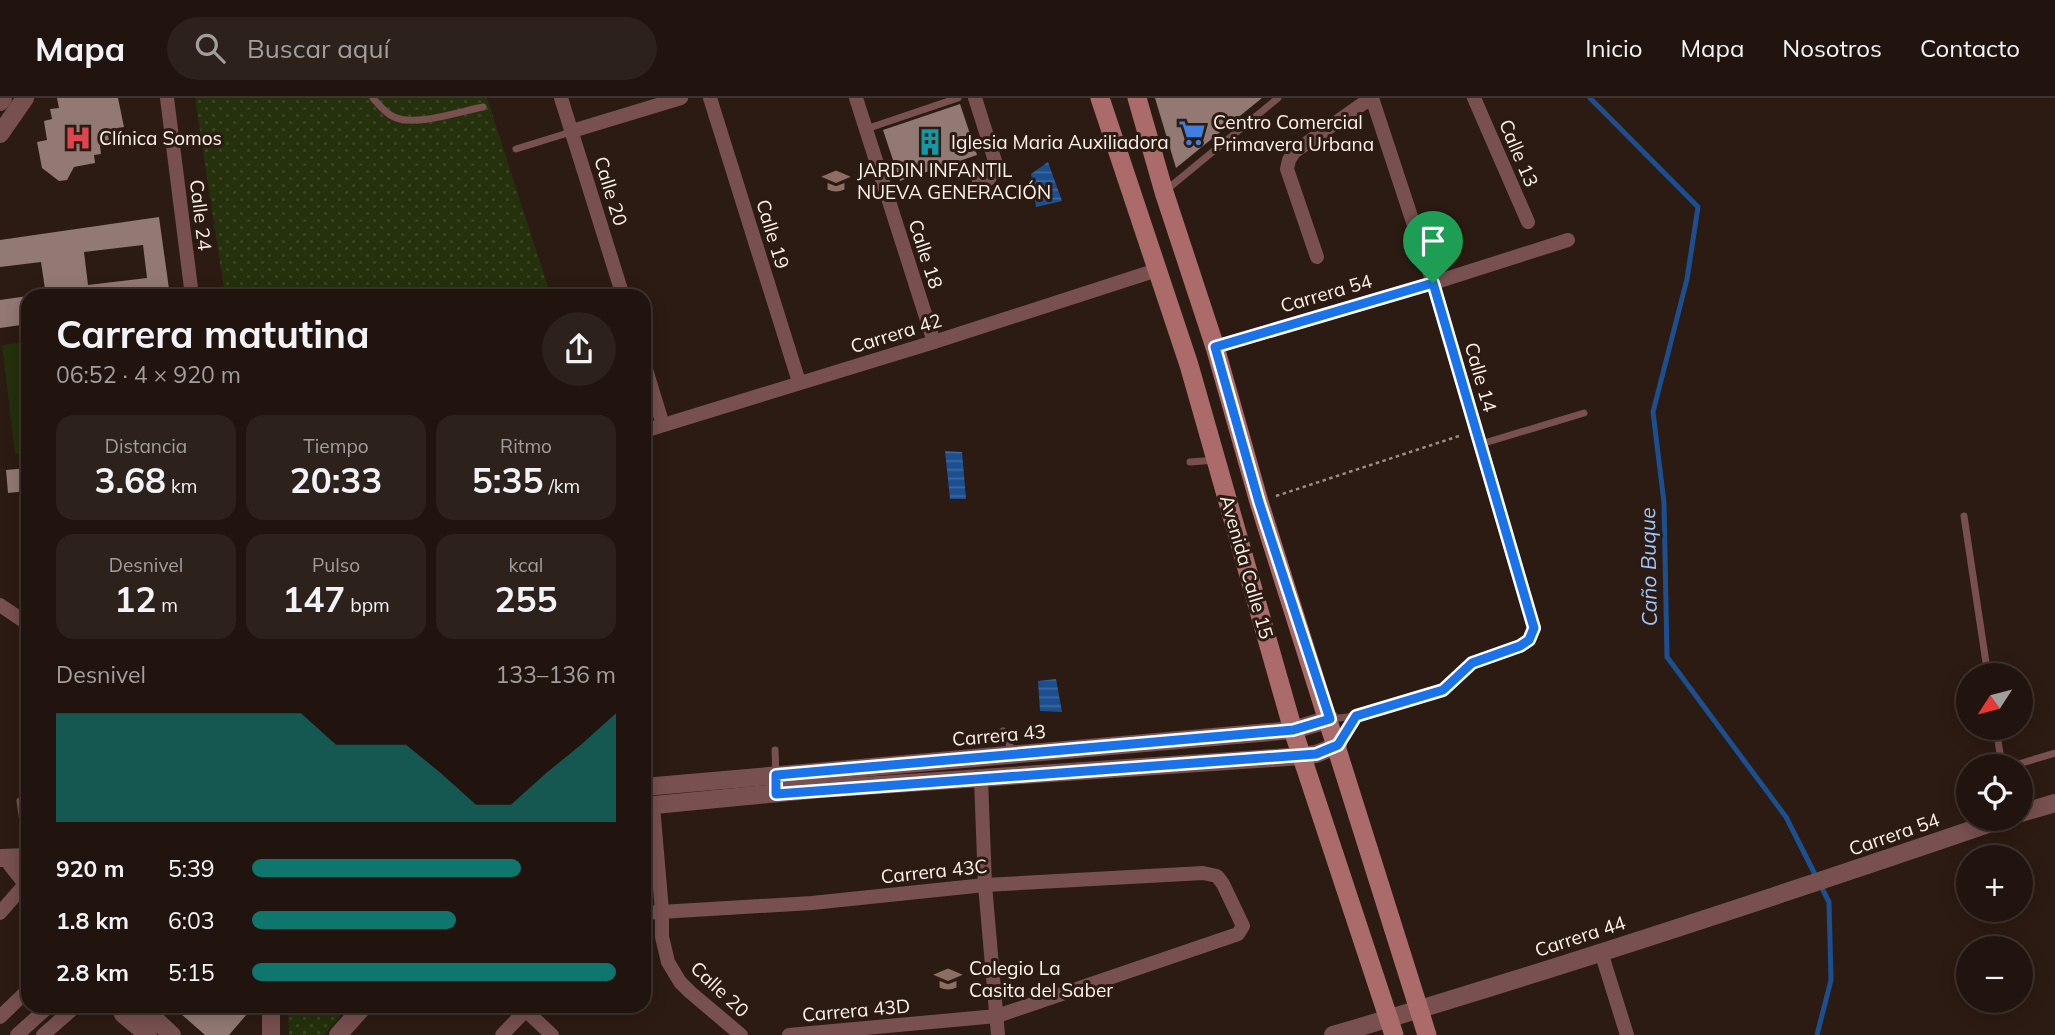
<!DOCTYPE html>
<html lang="es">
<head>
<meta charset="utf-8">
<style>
	body { margin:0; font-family:Mulish,sans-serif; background:#2d211c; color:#f1f3f6; height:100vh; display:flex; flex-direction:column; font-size:26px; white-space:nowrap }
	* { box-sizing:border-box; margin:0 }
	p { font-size:23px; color:#a29e9e }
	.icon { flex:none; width:38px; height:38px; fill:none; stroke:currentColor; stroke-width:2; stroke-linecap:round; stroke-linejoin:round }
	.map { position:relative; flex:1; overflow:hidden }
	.details { position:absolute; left:21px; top:191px; width:630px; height:724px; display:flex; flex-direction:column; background:#21140e; border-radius:21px; box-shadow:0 4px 18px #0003,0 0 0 2px #3e332e }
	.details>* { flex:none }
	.needle { width:46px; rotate:234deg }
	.buttons { position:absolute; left:1956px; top:565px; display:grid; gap:14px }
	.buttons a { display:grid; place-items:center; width:77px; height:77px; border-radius:50%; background:#21140e; box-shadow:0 4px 18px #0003,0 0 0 2px #3e332e; font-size:35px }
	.pin { position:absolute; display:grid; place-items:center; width:60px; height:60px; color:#fff; margin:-72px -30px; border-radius:50% 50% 50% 0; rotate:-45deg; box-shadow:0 0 7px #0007 }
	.pin .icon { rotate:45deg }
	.round { display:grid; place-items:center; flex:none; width:74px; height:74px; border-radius:37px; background:#2d211c }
	.summary { display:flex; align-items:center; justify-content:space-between; height:119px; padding:0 35px }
	h1 { font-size:38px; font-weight:700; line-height:52px }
	.figures { display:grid; grid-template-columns:repeat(3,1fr); gap:10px; height:119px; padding:7px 35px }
	.figures div { display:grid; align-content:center; border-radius:18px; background:#2d211c; text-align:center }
	.figures b { font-size:35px; font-weight:700 }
	.figures small { font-size:19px; font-weight:400 }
	.figures p { font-size:19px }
	.chart { height:196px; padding:14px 35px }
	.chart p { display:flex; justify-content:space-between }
	.chart svg { width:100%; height:126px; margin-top:7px; fill:#0f766e; opacity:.7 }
	ul { padding:0 35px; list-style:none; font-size:23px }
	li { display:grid; grid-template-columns:112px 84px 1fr; align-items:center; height:52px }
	li i { height:18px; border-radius:9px; background:#0f766e }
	header { display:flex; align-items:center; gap:42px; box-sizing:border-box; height:98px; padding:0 35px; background:#21140e; border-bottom:2px solid #3e332e }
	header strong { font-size:33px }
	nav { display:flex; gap:38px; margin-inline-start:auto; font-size:24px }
	.search { width:490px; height:63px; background:#2d211c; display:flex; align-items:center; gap:18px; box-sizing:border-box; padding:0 24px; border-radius:38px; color:#a29e9e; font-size:26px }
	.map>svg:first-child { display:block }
	.grass { fill:url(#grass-dots) }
	.garden { fill:#24310c }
	.water { fill:url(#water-rules) }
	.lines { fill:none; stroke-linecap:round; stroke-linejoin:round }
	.stream { stroke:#1c4f90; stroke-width:5 }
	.building { fill:#927973; fill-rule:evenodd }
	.path { stroke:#9c8d86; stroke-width:2.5; stroke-dasharray:3.5 3.5; stroke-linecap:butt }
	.service { stroke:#785050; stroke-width:7 }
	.minor { stroke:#785050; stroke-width:14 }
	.tertiary { stroke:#785050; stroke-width:18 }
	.secondary { stroke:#ab6b6a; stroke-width:19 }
	.route-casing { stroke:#fff; stroke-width:14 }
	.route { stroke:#1a73e8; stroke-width:9 }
	.labels { text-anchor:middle; stroke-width:6; stroke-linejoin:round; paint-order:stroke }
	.poi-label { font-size:19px; fill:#fef2eb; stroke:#2c1b12; text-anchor:start }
	.street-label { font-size:19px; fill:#fef2eb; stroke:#2c1b12 }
	.water-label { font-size:21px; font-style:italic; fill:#9cc5fc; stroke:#2c1b12 }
</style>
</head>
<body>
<header>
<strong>Mapa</strong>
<div class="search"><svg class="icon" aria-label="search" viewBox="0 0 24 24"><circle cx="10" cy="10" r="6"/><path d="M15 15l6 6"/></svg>Buscar aquí</div>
<nav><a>Inicio</a><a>Mapa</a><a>Nosotros</a><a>Contacto</a></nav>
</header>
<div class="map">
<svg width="2055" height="937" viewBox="0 0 2055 937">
	<defs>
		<pattern id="grass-dots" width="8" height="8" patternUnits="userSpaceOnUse" patternTransform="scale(1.75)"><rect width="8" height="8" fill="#24310c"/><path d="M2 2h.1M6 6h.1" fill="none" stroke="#3a4524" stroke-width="1.8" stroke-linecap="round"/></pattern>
		<pattern id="water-rules" width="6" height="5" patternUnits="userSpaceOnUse" patternTransform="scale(1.75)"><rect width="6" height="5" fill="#1c4f90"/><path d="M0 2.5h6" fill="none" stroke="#3e69a0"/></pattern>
	</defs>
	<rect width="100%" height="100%" fill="#2c1b12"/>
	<g class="grass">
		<path d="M195,0H487L551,198H225Z"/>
		<path d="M288,908H350L324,937H289Z"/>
	</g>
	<path class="garden" d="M28,244V355L15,356L2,247Z"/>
	<g class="water">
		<path d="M1048,64L1062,103L1036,109L1031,76Z"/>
		<path d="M945,353L962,354L966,401H950Z"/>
		<path d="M1056,581L1062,614L1040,613L1038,583Z"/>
	</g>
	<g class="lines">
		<path class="stream" d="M1590,0L1698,109L1687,181L1653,314L1664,405L1667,559L1786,719L1829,804L1831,882L1817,937"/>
	</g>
	<g class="building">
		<path d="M57,0H118L124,29L117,30L118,36L108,38L110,46L100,48L101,56L94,57L95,65L74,69L67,82L59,83L42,70L37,44L47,42L44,23L52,21L50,11L59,10Z"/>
		<path d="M1155,0H1262L1176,70Z"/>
		<path d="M960,6L977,57L900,83L883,32Z"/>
		<path d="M159,119L170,198H46L41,164L0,169V142ZM143,147L147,180L88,187L84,154Z"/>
		<path d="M28,198V226L0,230V202Z"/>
		<path d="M28,370V393L8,395L6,372Z"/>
		<path d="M172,908H254L229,937H205Z"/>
	</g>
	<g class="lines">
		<path class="path" d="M1276,398L1462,337"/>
		<g class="service">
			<path d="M373,0C379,7 385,15 394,19C415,29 461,13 483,9"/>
			<path d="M866,31L958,0"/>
			<path d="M516,51L571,34"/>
			<path d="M1165,93L1278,0"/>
			<path d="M1481,346L1584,315"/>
			<path d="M1190,364L1216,362"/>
			<path d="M1964,418L1988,578"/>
			<path d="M1330,621L1356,618L1443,592L1472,565L1520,548L1529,542L1534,530"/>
			<path d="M1996,630L2002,668"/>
			<path d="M1003,633L1014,656"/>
			<path d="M1338,647L1356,618"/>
			<path d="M775,652L776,678"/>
			<path d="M2012,668L2055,655"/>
			<path d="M20,703L28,758"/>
		</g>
		<g class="minor">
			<path d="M167,0L192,198"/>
			<path d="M561,0L623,198"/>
			<path d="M710,0L799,284"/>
			<path d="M856,0L934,244"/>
			<path d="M975,0L996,66L989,81L979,84"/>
			<path d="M1372,0L1433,185L1534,530"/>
			<path d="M1474,0L1528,124"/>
			<path d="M572,33L681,0"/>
			<path d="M1317,159L1287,71L1289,62L1294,54L1371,0"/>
			<path d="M1215,249L1433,185L1568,142"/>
			<path d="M644,265L663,327"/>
			<path d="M644,333L934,244L1157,172"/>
			<path d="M0,507L28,526"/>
			<path d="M981,681L985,787L998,937"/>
			<path d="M653,708L662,813V839L668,864L680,884L690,894L741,937"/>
			<path d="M0,815L26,785"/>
			<path d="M644,815L812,805L985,787L1203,775L1217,778L1223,786L1243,828L1238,836L997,918L789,937"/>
			<path d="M1601,854L1627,937"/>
			<path d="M521,908L552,937"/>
			<path d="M0,919L28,892"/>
			<path d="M17,937L49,908"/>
			<path d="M43,937L76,908"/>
			<path d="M502,937L526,912"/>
		</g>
		<g class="tertiary">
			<path d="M0,4L3,0"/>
			<path d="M0,36L25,0"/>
			<path d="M644,689L1293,632L1330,621"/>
			<path d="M644,708L820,691L1302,658L1316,656L1338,647"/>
			<path d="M2021,715L2055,705"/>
			<path d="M0,760L28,759"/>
			<path d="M7,760L28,787"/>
			<path d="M120,908L123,916L148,937"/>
			<path d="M141,908L172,937"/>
			<path d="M271,937V908"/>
			<path d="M338,937L364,908"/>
			<path d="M1333,937C1558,871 1781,797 2003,721"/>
		</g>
		<g class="secondary">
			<path d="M1100,0L1189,267L1293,632L1394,937"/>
			<path d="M1137,0L1164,94L1215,249L1259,404L1427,937"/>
		</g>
	</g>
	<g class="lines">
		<defs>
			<path id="route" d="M1433,185L1534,530L1529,542L1520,548L1472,565L1443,592L1356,618L1338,647L1316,656L776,696V677L1293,632L1330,621L1259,404L1215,249Z"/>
		</defs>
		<use href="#route" class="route-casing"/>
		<use href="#route" class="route"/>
	</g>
	<defs>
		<symbol id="supermarket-bare" viewBox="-9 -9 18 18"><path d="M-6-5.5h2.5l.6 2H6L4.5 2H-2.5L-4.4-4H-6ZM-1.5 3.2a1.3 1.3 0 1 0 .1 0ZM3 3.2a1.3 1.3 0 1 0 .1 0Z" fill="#3f7fe0" stroke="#2c1b12" stroke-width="2.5" paint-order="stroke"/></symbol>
		<symbol id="hospital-bare" viewBox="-9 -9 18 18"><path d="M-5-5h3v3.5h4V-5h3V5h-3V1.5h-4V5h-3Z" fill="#e0444e" stroke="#2c1b12" stroke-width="2.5" paint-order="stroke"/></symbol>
		<symbol id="building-bare" viewBox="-9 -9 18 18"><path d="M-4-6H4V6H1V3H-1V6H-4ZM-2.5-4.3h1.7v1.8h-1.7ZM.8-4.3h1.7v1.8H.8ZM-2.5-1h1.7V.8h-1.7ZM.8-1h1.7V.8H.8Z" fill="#0f9aa8" stroke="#2c1b12" stroke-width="2.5" paint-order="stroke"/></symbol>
		<symbol id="school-bare" viewBox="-9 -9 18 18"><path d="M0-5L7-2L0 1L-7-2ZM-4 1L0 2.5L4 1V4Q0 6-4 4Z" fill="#8d6e63" stroke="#2c1b12" stroke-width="2.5" paint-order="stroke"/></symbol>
	</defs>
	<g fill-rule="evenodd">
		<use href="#supermarket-bare" x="1173" y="16" width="38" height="38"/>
		<use href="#hospital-bare" x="59" y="21" width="38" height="38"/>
		<use href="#building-bare" x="911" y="25" width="38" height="38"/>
		<use href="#school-bare" x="817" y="64" width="38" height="38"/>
		<use href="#school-bare" x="929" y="862" width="38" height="38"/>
	</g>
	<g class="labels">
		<g class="poi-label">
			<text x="1213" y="31">Centro Comercial<tspan x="1213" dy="22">Primavera Urbana</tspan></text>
			<text x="99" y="47">Clínica Somos</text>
			<text x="951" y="51">Iglesia Maria Auxiliadora</text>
			<text x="857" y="79">JARDIN INFANTIL<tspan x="857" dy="22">NUEVA GENERACIÓN</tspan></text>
			<text x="969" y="877">Colegio La<tspan x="969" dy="22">Casita del Saber</tspan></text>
		</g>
		<g class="street-label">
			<text transform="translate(1519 55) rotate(67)" y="7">Calle 13</text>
			<text transform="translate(611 93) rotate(73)" y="7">Calle 20</text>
			<text transform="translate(201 117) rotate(83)" y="7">Calle 24</text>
			<text transform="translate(773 136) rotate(73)" y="7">Calle 19</text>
			<text transform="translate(926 156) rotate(72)" y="7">Calle 18</text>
			<text transform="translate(1326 195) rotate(-16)" y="7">Carrera 54</text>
			<text transform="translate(896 235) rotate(-17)" y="7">Carrera 42</text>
			<text transform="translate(1481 279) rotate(74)" y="7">Calle 14</text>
			<text transform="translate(1247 469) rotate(74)" y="7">Avenida Calle 15</text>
			<text transform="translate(999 637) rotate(-5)" y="7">Carrera 43</text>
			<text transform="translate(1894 736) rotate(-19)" y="7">Carrera 54</text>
			<text transform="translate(934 773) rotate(-6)" y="7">Carrera 43C</text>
			<text transform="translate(1580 838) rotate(-18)" y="7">Carrera 44</text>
			<text transform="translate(720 891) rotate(43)" y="7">Calle 20</text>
			<text transform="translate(856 912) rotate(-5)" y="7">Carrera 43D</text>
		</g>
		<g class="water-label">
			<text transform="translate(1649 469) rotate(-91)" y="7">Caño Buque</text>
		</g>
	</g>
</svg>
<div class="buttons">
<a><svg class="needle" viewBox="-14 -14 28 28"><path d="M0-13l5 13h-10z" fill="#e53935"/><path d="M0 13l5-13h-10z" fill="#a29e9e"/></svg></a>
<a><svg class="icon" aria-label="locate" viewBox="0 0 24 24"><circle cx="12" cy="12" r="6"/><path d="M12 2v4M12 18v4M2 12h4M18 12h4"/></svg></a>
<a>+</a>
<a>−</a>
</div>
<div class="pin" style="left:1433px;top:185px;background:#1e9e55"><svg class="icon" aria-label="arrive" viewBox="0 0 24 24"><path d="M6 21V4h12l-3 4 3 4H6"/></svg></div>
<section class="details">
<div class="summary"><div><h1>Carrera matutina</h1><p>06:52 · 4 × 920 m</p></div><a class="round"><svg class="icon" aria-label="share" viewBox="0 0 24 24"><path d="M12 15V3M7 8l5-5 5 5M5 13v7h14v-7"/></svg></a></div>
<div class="figures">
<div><p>Distancia</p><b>3.68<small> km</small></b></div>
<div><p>Tiempo</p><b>20:33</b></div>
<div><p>Ritmo</p><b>5:35<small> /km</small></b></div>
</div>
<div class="figures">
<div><p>Desnivel</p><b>12<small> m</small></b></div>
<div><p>Pulso</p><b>147<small> bpm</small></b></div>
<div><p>kcal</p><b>255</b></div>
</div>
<div class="chart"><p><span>Desnivel</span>133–136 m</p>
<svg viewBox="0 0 160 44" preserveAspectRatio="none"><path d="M0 44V6L10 6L20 6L30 6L40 6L50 6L60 6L70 6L80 17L90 17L100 17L110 27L120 38L130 38L140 27L150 17L160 6V44z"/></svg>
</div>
<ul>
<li><b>920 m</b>5:39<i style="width:74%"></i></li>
<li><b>1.8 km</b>6:03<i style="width:56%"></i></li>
<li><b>2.8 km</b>5:15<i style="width:100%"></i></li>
</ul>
</section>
</div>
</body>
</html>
